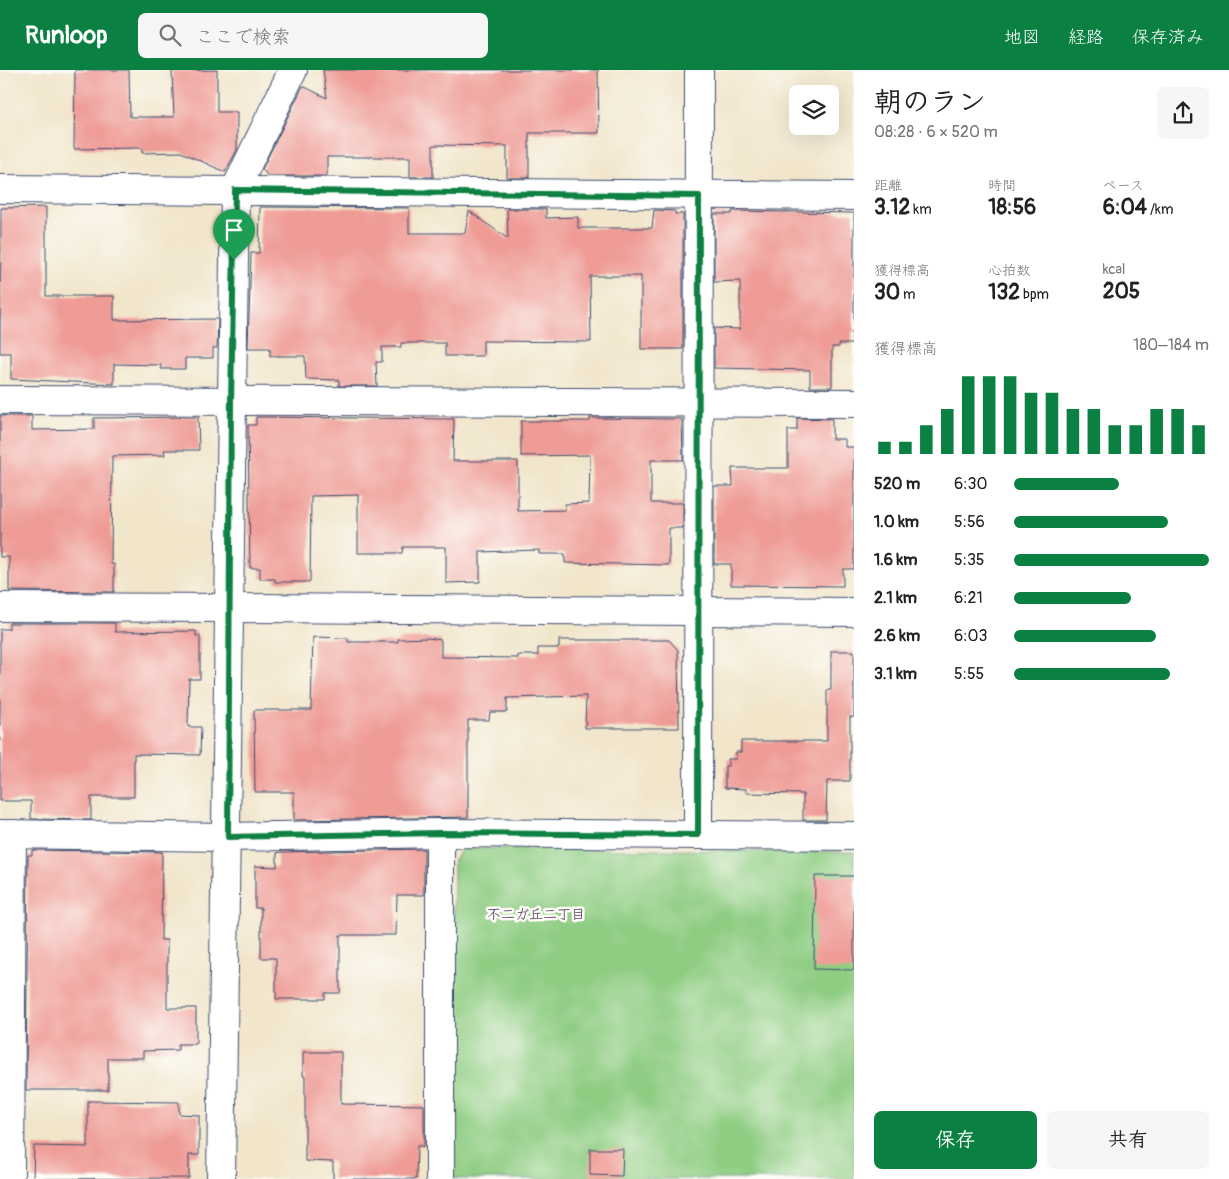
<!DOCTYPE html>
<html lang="ja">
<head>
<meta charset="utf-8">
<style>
	body { margin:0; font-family:Pangolin,"Klee One",sans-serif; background:#f6f6f6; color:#222; height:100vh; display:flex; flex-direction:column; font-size:19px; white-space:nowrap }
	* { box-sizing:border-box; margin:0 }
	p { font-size:16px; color:#767676 }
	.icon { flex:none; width:28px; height:28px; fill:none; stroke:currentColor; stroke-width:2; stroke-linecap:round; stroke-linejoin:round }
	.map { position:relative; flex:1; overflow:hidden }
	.sheet { display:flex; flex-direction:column; background:#fff; width:375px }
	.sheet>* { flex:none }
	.buttons { position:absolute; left:789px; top:15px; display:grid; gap:10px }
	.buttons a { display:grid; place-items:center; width:50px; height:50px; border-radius:8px; background:#fff; box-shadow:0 5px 20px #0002; font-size:25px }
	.pin { position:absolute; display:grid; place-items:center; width:42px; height:42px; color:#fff; margin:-51px -21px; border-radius:50% 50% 50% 0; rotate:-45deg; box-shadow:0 0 5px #0007 }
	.pin .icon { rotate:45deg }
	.round { display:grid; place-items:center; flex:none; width:52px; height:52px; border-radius:8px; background:#f6f6f6 }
	.head { display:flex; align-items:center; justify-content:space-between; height:85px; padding:0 20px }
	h1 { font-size:28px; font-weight:700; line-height:38px }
	.metrics { display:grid; grid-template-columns:repeat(3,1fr); gap:8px; height:85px; padding:5px 20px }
	.metrics div { display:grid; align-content:center }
	.metrics b { font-size:21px; font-weight:700 }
	.metrics small { font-size:14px; font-weight:400 }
	.metrics p { font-size:14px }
	.chart { height:140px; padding:10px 20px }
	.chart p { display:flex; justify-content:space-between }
	.chart svg { width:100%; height:90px; margin-top:5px; stroke:#0b8043; stroke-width:6 }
	.cta { display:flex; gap:10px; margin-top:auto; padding:10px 20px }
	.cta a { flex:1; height:58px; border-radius:8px; background:#0b8043; color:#fff; font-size:20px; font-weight:700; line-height:58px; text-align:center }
	.cta a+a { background:#f6f6f6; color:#222 }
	ul { padding:0 20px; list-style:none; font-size:16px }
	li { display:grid; grid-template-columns:80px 60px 1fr; align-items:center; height:38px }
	li i { height:12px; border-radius:6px; background:#0b8043 }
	header { display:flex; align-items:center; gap:30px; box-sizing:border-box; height:70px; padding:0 25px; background:#0b8043; color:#fff }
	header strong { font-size:24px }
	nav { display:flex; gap:28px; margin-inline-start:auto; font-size:18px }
	.search { width:350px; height:45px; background:#f6f6f6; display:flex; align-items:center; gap:12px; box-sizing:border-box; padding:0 18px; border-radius:8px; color:#767676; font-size:19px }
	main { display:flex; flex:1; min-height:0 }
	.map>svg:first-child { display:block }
	.green { fill:#8fcd83; stroke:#557e70 }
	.building { fill:#ef9c97 }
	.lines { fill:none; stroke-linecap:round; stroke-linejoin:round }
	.street-casing { stroke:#3b4a6e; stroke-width:30 }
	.secondary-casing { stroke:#3b4a6e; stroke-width:30 }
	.street { stroke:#fff; stroke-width:28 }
	.secondary { stroke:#fff; stroke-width:28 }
	.route-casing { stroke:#fff; stroke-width:10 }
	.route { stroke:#0b8043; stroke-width:6 }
	.labels { text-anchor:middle; stroke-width:5; stroke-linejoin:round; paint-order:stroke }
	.neighbourhood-label { font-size:14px; font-weight:bold; fill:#655572; stroke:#fdfcf7 }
</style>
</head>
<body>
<header>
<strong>Runloop</strong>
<div class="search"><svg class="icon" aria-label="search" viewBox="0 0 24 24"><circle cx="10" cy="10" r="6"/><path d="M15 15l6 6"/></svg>ここで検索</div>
<nav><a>地図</a><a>経路</a><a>保存済み</a></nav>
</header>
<main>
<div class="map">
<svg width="854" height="1109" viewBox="0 0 854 1109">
	<rect width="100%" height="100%" fill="#fdfcf7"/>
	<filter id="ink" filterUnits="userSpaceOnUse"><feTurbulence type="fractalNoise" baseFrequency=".02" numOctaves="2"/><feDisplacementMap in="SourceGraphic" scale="10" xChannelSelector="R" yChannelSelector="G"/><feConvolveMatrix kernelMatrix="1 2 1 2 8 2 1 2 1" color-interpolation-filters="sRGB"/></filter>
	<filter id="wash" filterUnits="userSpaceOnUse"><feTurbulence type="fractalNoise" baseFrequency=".0096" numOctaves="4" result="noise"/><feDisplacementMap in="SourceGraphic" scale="20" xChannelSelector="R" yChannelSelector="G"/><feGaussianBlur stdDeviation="1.12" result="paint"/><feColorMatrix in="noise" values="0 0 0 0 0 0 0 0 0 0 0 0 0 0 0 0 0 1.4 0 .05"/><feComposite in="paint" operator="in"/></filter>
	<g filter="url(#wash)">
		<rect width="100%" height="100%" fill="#f1e5ca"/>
		<path class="green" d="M463,778L854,782V1109H456L453,1106L454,789Z"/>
		<g id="blocks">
			<g class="building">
				<path d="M75,0H129L130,47H174L172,1L217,0V42H237V80L225,102L181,82L142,83V78L74,79Z"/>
				<path d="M323,0H598L599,63H529V108H507V76L433,75V107H410V87H327V106H268L262,99L303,16L327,28Z"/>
				<path d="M46,137V226H114V250L218,249L217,278H213V288H185V299H161V295L114,294V314L11,309V283H0L1,138Z"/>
				<path d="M260,137L409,138V163H465L469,141L508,169L507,139H546V148L578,147V158H652L654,140L675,141V144H683V279H641V206H590L591,272L483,271V286H445V273H401V277H382V292H376L377,316H339V310L306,309L305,286H270V278H248L251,183H259Z"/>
				<path d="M732,141L854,143V262H852V274H839V277H832V317H810V300L714,298V258L740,259V211L714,212V144H732Z"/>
				<path d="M0,346H32V360L94,359V348L198,347L199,380H164L165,385L112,386L111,494H114V522L9,521V487H0Z"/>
				<path d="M256,347L454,349L453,391H518V441L565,440V434L589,433L590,385L521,386V351H590V348L682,349L683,390H651V433H683V458H669V495L565,493V484H539V480L480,482V512L446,513V477H403L402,483H358V425L311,426L310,512H275V509H260V498H250L248,355H256Z"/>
				<path d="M797,348L832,349V369H845V377H854V499H843V516L731,515V494H714V416H733L732,398H788V360H797Z"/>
				<path d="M9,553H115V562L196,561V566H200V609H189L188,657H201L200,685L134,684V727H91V750L31,749V731H0V559H9Z"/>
				<path d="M313,567L348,568V572H398V569L428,568L441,570V587L518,588V585H538V578H559V570H669L678,580L679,658H585L586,626L507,628V642H490L489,650H468V747L294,750V722H255L254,640H311Z"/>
				<path d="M831,581H854V647H850V711H827L826,750H803V724L746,723V719L725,718V696H728V689H736V682H741V671H827V620H831Z"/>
				<path d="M424,779V825H397L396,865H340V923H325V929H276V888H261V838H255V796L277,797V783L282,782Z"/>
				<path d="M32,780L162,782L161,870H167V938H196V974H178V980L143,981V988H108V1020H26L28,785H32Z"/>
				<path d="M815,806H854V900L814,899Z"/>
				<path d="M303,982H341V1034L424,1035V1076H417L416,1109H333V1092L305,1091V1006H303Z"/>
				<path d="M88,1031L179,1032V1044L199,1045V1085H189V1108L33,1109L34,1076L88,1077Z"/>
				<path d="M590,1079H623L622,1106L590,1105Z"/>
			</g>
		</g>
	</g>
	<g filter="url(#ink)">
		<use href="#blocks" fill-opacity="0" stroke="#3b4a6e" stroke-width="1"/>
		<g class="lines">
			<defs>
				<g id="street">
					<path d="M0,119L854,126"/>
					<path d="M235,120L293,0"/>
					<path d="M0,330L854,333"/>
					<path d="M0,537L231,538"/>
					<path d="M0,764L228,767L440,763L854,766"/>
					<path d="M698,765L699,0"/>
					<path d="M10,1109L12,764"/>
					<path d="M440,1109V763"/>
				</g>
				<g id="secondary">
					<path d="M231,538L854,542"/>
					<path d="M221,1109L235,120"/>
				</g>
			</defs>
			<use href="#street" class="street-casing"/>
			<use href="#secondary" class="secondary-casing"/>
			<use href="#street" class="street"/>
			<use href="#secondary" class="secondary"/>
		</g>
	</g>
	<g class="lines" filter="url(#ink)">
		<defs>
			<path id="route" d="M235,120L699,126L698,765L440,763L228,767L231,332Z"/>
		</defs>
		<use href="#route" class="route-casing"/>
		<use href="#route" class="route"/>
	</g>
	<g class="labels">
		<g class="neighbourhood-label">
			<text x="536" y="849">不二ガ丘二丁目</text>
		</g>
	</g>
</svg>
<div class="buttons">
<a><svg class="icon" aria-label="layers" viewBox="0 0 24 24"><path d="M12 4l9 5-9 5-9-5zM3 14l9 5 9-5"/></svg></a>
</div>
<div class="pin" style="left:234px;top:190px;background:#1e9e55"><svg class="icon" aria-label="arrive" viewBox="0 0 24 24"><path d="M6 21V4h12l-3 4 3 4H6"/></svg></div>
</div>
<section class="sheet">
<div class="head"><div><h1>朝のラン</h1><p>08:28 · 6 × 520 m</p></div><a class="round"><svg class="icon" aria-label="share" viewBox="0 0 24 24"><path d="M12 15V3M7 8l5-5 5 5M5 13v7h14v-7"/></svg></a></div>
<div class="metrics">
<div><p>距離</p><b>3.12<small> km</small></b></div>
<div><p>時間</p><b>18:56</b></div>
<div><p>ペース</p><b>6:04<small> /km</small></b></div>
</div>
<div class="metrics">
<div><p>獲得標高</p><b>30<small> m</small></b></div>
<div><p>心拍数</p><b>132<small> bpm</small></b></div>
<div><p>kcal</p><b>205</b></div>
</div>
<div class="chart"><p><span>獲得標高</span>180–184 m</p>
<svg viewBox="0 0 160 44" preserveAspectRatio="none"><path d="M5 44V38M15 44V38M25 44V30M35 44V22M45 44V6M55 44V6M65 44V6M75 44V14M85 44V14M95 44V22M105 44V22M115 44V30M125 44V30M135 44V22M145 44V22M155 44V30"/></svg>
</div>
<ul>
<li><b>520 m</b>6:30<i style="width:54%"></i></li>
<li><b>1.0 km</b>5:56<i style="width:79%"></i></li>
<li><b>1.6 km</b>5:35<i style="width:100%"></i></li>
<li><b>2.1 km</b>6:21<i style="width:60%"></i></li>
<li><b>2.6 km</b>6:03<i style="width:73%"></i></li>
<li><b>3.1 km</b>5:55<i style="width:80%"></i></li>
</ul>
<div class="cta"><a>保存</a><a>共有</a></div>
</section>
</main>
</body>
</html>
